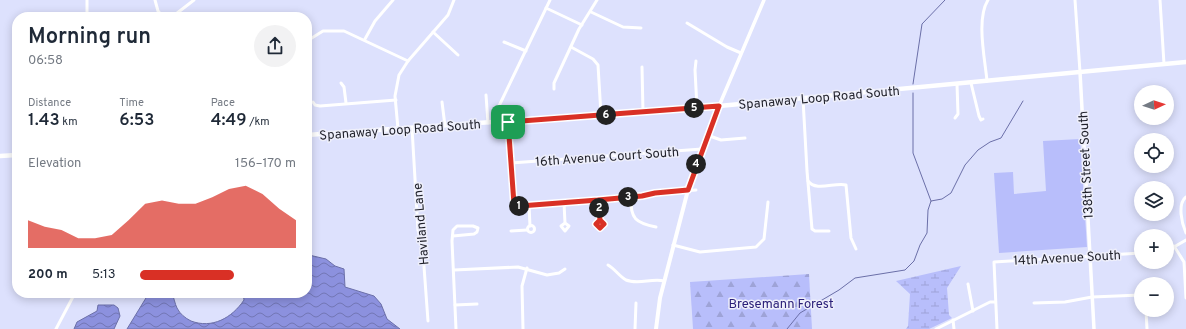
<!DOCTYPE html>
<html lang="en">
<head>
<meta charset="utf-8">
<style>
	body { margin:0; font-family:Overpass,sans-serif; background:#f2f2f3; color:#1f2937; height:100vh; display:flex; flex-direction:column; font-size:15px; white-space:nowrap }
	* { box-sizing:border-box; margin:0 }
	p { font-size:13px; color:#747a83 }
	.icon { flex:none; width:22px; height:22px; fill:none; stroke:currentColor; stroke-width:2; stroke-linecap:round; stroke-linejoin:round }
	.map { position:relative; flex:1; overflow:hidden }
	.panel { position:absolute; left:12px; top:12px; width:300px; height:286px; display:flex; flex-direction:column; background:#fff; border-radius:16px; box-shadow:0 2px 10px #0003 }
	.panel>* { flex:none }
	.needle { width:26px; rotate:86deg }
	.fabs { position:absolute; left:1134px; top:85px; display:grid; gap:8px }
	.fabs a { display:grid; place-items:center; width:40px; height:40px; border-radius:50%; background:#fff; box-shadow:0 2px 10px #0003; font-size:20px }
	.pin { position:absolute; display:grid; place-items:center; width:34px; height:34px; color:#fff; margin:-17px; border-radius:8px; box-shadow:0 2px 6px #0006 }
	.km { position:absolute; width:20px; height:20px; margin:-10px; border-radius:50%; background:#222; color:#fff; font-size:11px; line-height:20px; text-align:center }
	.round { display:grid; place-items:center; flex:none; width:42px; height:42px; border-radius:21px; background:#f2f2f3 }
	.summary { display:flex; align-items:center; justify-content:space-between; height:68px; padding:0 16px }
	h1 { font-size:22px; font-weight:600; line-height:30px }
	.metrics { display:grid; grid-template-columns:repeat(3,1fr); gap:6px; height:68px; padding:4px 16px }
	.metrics div { display:grid; align-content:center }
	.metrics b { font-size:17px; font-weight:600 }
	.metrics small { font-size:11px; font-weight:400 }
	.metrics p { font-size:11px }
	.chart { height:112px; padding:8px 16px }
	.chart p { display:flex; justify-content:space-between }
	.chart svg { width:100%; height:72px; margin-top:4px; fill:#d93025; opacity:.7 }
	ul { padding:0 16px; list-style:none; font-size:13px }
	li { display:grid; grid-template-columns:64px 48px 1fr; align-items:center; height:30px }
	li i { height:10px; border-radius:5px; background:#d93025 }
	.map>svg:first-child { display:block }
	.grass { fill:#b8befb }
	.forest { fill:url(#forest-firs) }
	.wetland { fill:url(#wetland-marsh) }
	.water { fill:url(#water-waves); stroke:#6b6fa8 }
	.lines { fill:none; stroke-linecap:round; stroke-linejoin:round }
	.stream { stroke:#6b6fa8; stroke-width:1 }
	.minor { stroke:#fff; stroke-width:3 }
	.tertiary { stroke:#fff; stroke-width:3.5 }
	.secondary { stroke:#fff; stroke-width:4 }
	.primary { stroke:#fff; stroke-width:4.5 }
	.route-casing { stroke:#fff; stroke-width:8 }
	.route { stroke:#d93025; stroke-width:5 }
	.labels { text-anchor:middle; stroke-width:3; stroke-linejoin:round; paint-order:stroke }
	.street-label { font-size:13px; fill:#1f202a; stroke:#eeeffb }
	.park-label { font-size:13px; fill:#2b2079; stroke:#eeeffb }
</style>
</head>
<body>
<div class="map">
<svg width="1186" height="329" viewBox="0 0 1186 329">
	<defs>
		<pattern id="forest-firs" width="22" height="20" patternUnits="userSpaceOnUse"><rect width="22" height="20" fill="#b8befb"/><path d="M5 1l3.5 6h-7zM16 11l3.5 6h-7z" fill="#9ea3d7"/></pattern>
		<pattern id="wetland-marsh" width="20" height="14" patternUnits="userSpaceOnUse"><rect width="20" height="14" fill="#b8befb"/><path d="M1 5h8M5 5V1M11 12h8M15 12V8" fill="none" stroke="#9ea3d7"/></pattern>
		<pattern id="water-waves" width="16" height="10" patternUnits="userSpaceOnUse"><rect width="16" height="10" fill="#8c91de"/><path d="M0 5q4-4 8 0t8 0" fill="none" stroke="#7276b4"/></pattern>
	</defs>
	<rect width="100%" height="100%" fill="#dde1fd"/>
	<path class="grass" d="M1080,139L1087,247L999,253L994,173L1013,172L1014,194L1046,191L1043,141Z"/>
	<path class="forest" d="M809,274L812,329H693L690,282Z"/>
	<path class="wetland" d="M961,266L947,288L949,315L952,318L929,329H906L908,326L910,294L896,281Z"/>
	<g class="water">
		<path d="M307,249L309,255L326,259L335,266L344,269L345,287L374,296L381,304L387,319L400,329H127L149,293H172C174,298 175,304 177,308C180,314 185,318 191,321C212,329 232,318 244,300L243,293H307Z"/>
		<path d="M98,305H114L118,308L120,316L114,329H74L77,322L97,311Z"/>
	</g>
	<g class="lines">
		<g class="stream">
			<path d="M913,84L922,24L945,0"/>
			<path d="M913,93V153L931,201"/>
			<path d="M787,329L800,313L839,290L855,278L905,270L914,261L920,245L927,233L928,210L931,201L942,199L951,193L965,165L978,150L990,142L1001,138L1023,101"/>
		</g>
		<g class="minor">
			<path d="M87,0V17"/>
			<path d="M155,0L158,11L163,17"/>
			<path d="M1075,0L1080,72"/>
			<path d="M1160,0L1164,64"/>
			<path d="M546,8L582,25"/>
			<path d="M591,12L623,27L641,28"/>
			<path d="M172,17L194,0"/>
			<path d="M687,23L727,47L741,53"/>
			<path d="M433,32L458,55"/>
			<path d="M365,39L375,21L393,0"/>
			<path d="M307,41L323,31H344L408,61"/>
			<path d="M504,42L526,51"/>
			<path d="M571,47L593,59L598,65L601,115"/>
			<path d="M696,61L695,70L697,108"/>
			<path d="M642,67L643,112"/>
			<path d="M987,81C985,59 976,19 988,0"/>
			<path d="M341,83L344,87L346,103"/>
			<path d="M971,83L979,116L981,120L983,119"/>
			<path d="M554,89V83L579,29L597,0"/>
			<path d="M486,95L488,123"/>
			<path d="M803,99L807,171L812,229L815,231H829"/>
			<path d="M313,102L315,105L320,106L396,100"/>
			<path d="M442,102L445,126"/>
			<path d="M955,118L958,114L957,84"/>
			<path d="M499,122V106L550,0"/>
			<path d="M508,122L513,197L514,202L517,205L642,196L655,193L696,190"/>
			<path d="M412,128L418,230L423,253L428,321"/>
			<path d="M398,129L395,96L399,75L408,61L448,15L454,0"/>
			<path d="M707,135L721,140L745,138"/>
			<path d="M511,163L702,149"/>
			<path d="M808,181C816,192 835,182 846,185L851,238L856,249"/>
			<path d="M631,197C630,219 636,223 656,227"/>
			<path d="M1186,197C1177,204 1182,224 1186,233"/>
			<path d="M598,200L600,220"/>
			<path d="M564,203L565,223L561,226L565,231L569,226L565,223"/>
			<path d="M529,205L530,226"/>
			<circle cx="600" cy="224" r="4"/>
			<circle cx="531" cy="229" r="3.5"/>
			<path d="M511,231L527,230"/>
			<path d="M453,236L474,234L477,232L478,228L473,226H457L453,230L452,241L456,329"/>
			<path d="M673,245L700,252L756,247L764,239L768,202"/>
			<path d="M1174,246L1184,262L1186,298"/>
			<path d="M1167,251L1186,240"/>
			<path d="M608,265C615,269 619,276 626,280C638,285 652,278 664,281"/>
			<path d="M454,270L518,267L547,275L559,273L565,269"/>
			<path d="M968,284L973,311"/>
			<path d="M1034,303L1065,302L1092,297L1141,295"/>
			<path d="M455,305L477,304"/>
			<path d="M1146,310L1147,329"/>
			<path d="M953,320L954,329"/>
			<path d="M56,329L75,293"/>
			<path d="M523,329L522,286L527,268"/>
			<path d="M635,329L636,303"/>
			<path d="M936,329L990,302H995"/>
			<path d="M997,329L994,262L1141,253"/>
		</g>
		<g class="tertiary">
			<path d="M1080,72L1094,329"/>
			<path d="M719,106L764,0"/>
		</g>
		<path class="secondary" d="M656,329L660,298L688,190L719,106"/>
		<g class="primary">
			<path d="M307,135L719,106L1186,62"/>
			<path d="M0,156L17,155"/>
		</g>
	</g>
	<g class="lines">
		<defs>
			<path id="route" d="M508,122L514,204L520,206L598,200L600,220L596,224L600,228L604,224L600,220L598,200L642,196L655,193L688,190L719,106L508,122"/>
		</defs>
		<use href="#route" class="route-casing"/>
		<use href="#route" class="route"/>
	</g>
	<g class="labels">
		<g class="street-label">
			<text transform="translate(819 97) rotate(-5)" y="5">Spanaway Loop Road South</text>
			<text transform="translate(400 129) rotate(-4)" y="5">Spanaway Loop Road South</text>
			<text transform="translate(607 156) rotate(-4)" y="5">16th Avenue Court South</text>
			<text transform="translate(1085 165) rotate(-93)" y="5">138th Street South</text>
			<text transform="translate(420 224) rotate(-95)" y="5">Haviland Lane</text>
			<text transform="translate(1067 257) rotate(-3)" y="5">14th Avenue South</text>
		</g>
		<g class="park-label">
			<text x="781" y="308">Bresemann Forest</text>
		</g>
	</g>
</svg>
<div class="fabs">
<a><svg class="needle" viewBox="-14 -14 28 28"><path d="M0-13l5 13h-10z" fill="#e53935"/><path d="M0 13l5-13h-10z" fill="#747a83"/></svg></a>
<a><svg class="icon" aria-label="locate" viewBox="0 0 24 24"><circle cx="12" cy="12" r="6"/><path d="M12 2v4M12 18v4M2 12h4M18 12h4"/></svg></a>
<a><svg class="icon" aria-label="layers" viewBox="0 0 24 24"><path d="M12 4l9 5-9 5-9-5zM3 14l9 5 9-5"/></svg></a>
<a>+</a>
<a>−</a>
</div>
<div class="pin" style="left:508px;top:122px;background:#1e9e55"><svg class="icon" aria-label="arrive" viewBox="0 0 24 24"><path d="M6 21V4h12l-3 4 3 4H6"/></svg></div>
<b class="km" style="left:519px;top:206px">1</b>
<b class="km" style="left:599px;top:208px">2</b>
<b class="km" style="left:628px;top:197px">3</b>
<b class="km" style="left:696px;top:164px">4</b>
<b class="km" style="left:694px;top:108px">5</b>
<b class="km" style="left:606px;top:115px">6</b>
<section class="panel">
<div class="summary"><div><h1>Morning run</h1><p>06:58</p></div><a class="round"><svg class="icon" aria-label="share" viewBox="0 0 24 24"><path d="M12 15V3M7 8l5-5 5 5M5 13v7h14v-7"/></svg></a></div>
<div class="metrics">
<div><p>Distance</p><b>1.43<small> km</small></b></div>
<div><p>Time</p><b>6:53</b></div>
<div><p>Pace</p><b>4:49<small> /km</small></b></div>
</div>
<div class="chart"><p><span>Elevation</span>156–170 m</p>
<svg viewBox="0 0 160 44" preserveAspectRatio="none"><path d="M0 44V27L10 31L20 33L30 38L40 38L50 36L60 27L70 17L80 15L90 17L100 17L110 13L120 8L130 6L140 11L150 20L160 27V44z"/></svg>
</div>
<ul>
<li><b>200 m</b>5:13<i style="width:60%"></i></li>
</ul>
</section>
</div>
</body>
</html>
